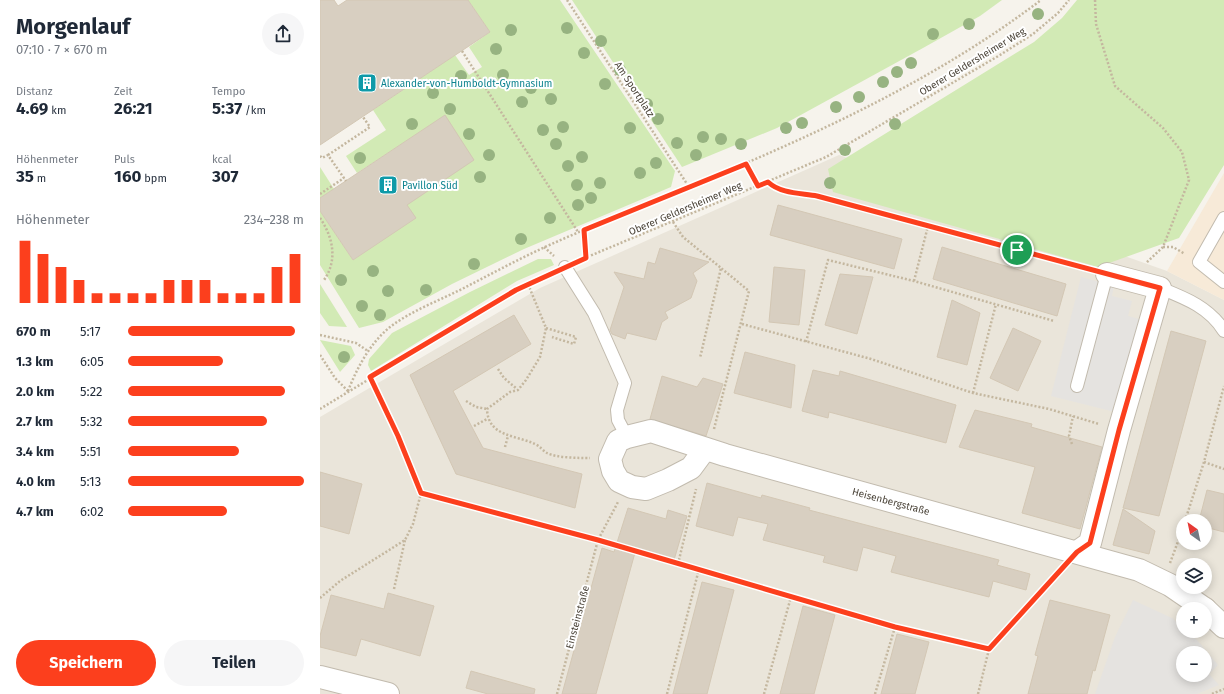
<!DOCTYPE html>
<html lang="de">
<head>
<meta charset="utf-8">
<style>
	body { margin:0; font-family:"Fira Sans",sans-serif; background:#f6f6f7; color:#1f2937; height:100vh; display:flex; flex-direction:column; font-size:15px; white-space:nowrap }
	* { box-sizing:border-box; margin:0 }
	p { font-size:13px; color:#747a83 }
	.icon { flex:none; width:22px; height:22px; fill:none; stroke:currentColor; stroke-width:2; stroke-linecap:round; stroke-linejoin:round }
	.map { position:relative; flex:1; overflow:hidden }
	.details { display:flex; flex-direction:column; background:#fff; width:320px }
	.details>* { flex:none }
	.needle { width:26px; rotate:327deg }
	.tools { position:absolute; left:856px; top:514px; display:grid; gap:8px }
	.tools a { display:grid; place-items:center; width:36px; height:36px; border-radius:50%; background:#fff; box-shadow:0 2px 10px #0003; font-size:20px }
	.pin { position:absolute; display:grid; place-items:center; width:34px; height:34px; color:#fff; margin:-17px; border:2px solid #fff; border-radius:50%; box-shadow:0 1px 4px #0007 }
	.round { display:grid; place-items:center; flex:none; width:42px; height:42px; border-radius:21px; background:#f6f6f7 }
	.summary { display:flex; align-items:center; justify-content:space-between; height:68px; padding:0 16px }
	h1 { font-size:22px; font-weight:700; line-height:30px }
	.metrics { display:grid; grid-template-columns:repeat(3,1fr); gap:6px; height:68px; padding:4px 16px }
	.metrics div { display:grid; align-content:center }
	.metrics b { font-size:17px; font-weight:700 }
	.metrics small { font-size:11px; font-weight:400 }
	.metrics p { font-size:11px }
	.chart { height:112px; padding:8px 16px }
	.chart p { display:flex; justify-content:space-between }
	.chart svg { width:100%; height:72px; margin-top:4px; stroke:#fc3f1d; stroke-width:6 }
	.cta { display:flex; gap:8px; margin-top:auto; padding:8px 16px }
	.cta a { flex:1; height:46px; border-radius:24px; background:#fc3f1d; color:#fff; font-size:16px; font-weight:700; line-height:46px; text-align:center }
	.cta a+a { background:#f6f6f7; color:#1f2937 }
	ul { padding:0 16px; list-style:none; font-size:13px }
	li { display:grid; grid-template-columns:64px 48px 1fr; align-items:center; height:30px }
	li i { height:10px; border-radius:5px; background:#fc3f1d }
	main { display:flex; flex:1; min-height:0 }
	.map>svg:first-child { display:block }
	.residential { fill:#eae5da; fill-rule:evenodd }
	.commercial { fill:#f7ead8 }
	.green { fill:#d2eab5 }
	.parking { fill:#e5e3e0; fill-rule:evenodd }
	.building { fill:#d8cfc1; stroke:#d3c7b4 }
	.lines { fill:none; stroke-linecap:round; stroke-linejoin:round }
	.service-casing { stroke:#c2bbae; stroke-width:14 }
	.minor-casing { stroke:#c2bbae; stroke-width:24 }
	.path { stroke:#c4b79f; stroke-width:2.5; stroke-dasharray:2 2; stroke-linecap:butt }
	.service { stroke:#fff; stroke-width:12 }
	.minor { stroke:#fff; stroke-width:22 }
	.tree { fill:#97b381 }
	.route-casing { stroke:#fff; stroke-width:8 }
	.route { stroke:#fc3f1d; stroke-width:5 }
	.labels { text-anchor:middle; stroke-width:4; stroke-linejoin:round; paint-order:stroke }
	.street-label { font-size:10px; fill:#4b4439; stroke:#fff }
	.culture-label { font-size:10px; fill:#0d838f; stroke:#fff; text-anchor:start }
</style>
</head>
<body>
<main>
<section class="details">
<div class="summary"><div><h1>Morgenlauf</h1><p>07:10 · 7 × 670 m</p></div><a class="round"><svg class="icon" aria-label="share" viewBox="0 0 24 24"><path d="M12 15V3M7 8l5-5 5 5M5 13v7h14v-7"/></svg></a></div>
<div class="metrics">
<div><p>Distanz</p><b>4.69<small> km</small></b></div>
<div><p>Zeit</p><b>26:21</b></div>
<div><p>Tempo</p><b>5:37<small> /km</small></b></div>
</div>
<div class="metrics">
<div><p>Höhenmeter</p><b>35<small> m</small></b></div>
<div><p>Puls</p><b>160<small> bpm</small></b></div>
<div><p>kcal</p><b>307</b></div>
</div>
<div class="chart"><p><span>Höhenmeter</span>234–238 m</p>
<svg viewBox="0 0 160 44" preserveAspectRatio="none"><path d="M5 44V6M15 44V14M25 44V22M35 44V30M45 44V38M55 44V38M65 44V38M75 44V38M85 44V30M95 44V30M105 44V30M115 44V38M125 44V38M135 44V38M145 44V22M155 44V14"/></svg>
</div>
<ul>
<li><b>670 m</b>5:17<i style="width:95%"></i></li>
<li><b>1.3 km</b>6:05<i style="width:54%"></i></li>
<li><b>2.0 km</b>5:22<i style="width:89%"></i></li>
<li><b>2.7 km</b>5:32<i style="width:79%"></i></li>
<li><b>3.4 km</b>5:51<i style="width:63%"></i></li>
<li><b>4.0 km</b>5:13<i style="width:100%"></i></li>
<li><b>4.7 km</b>6:02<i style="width:56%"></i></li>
</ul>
<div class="cta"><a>Speichern</a><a>Teilen</a></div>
</section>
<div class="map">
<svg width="904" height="694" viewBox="0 0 904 694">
	<rect width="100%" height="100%" fill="#f6f3ec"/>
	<path class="residential" d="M519,155L847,271L904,300V694H0V417L220,288ZM863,521H885V543H863ZM863,565H885V587H863ZM863,609H885V631H863ZM863,653H885V675H863Z"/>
	<path class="commercial" d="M904,173V300L847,271Z"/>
	<g class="green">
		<path d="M148,0H240L355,171L351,187L204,249L132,284L63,322L39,328L0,265V211L33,260L95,218L87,205L125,116L37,173L26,156L66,130L53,110L135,55L149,75L162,67L149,47L170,32Z"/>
		<path d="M252,0H682L660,16L603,48L457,128L362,167Z"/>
		<path d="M757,0H904V165L859,238L778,267L513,192L508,169L714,42L742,18Z"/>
		<path d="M0,167L14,189L0,198Z"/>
		<path d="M218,259H231L234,265L197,281L51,371L48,365L49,359L72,333L150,292Z"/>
		<path d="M0,284L27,327L9,326L0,313Z"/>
		<path d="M0,340L31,346L35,355L20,372Z"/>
	</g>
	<g class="parking">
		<path d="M761,277L794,286L792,296L812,301L808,316L819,319L795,412L731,396Z"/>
		<path d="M813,600L852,618L863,628V631H867L877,640L898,665L889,674L899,685L877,694H775L795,637ZM863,653H885V675H863Z"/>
	</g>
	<g class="building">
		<path d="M0,0H14L18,6L27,0H148L170,32L0,145Z"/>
		<path d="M125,115L154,160L87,205L96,218L33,260L0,211V198Z"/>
		<path d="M458,205L582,239L574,269L450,235Z"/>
		<path d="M622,247L746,284L737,316L613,279Z"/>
		<path d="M340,248L389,262L373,273L377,281L371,298L345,312L348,318L342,322L336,340L307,333L305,339L292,334L290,330L304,287L294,272L324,279L328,262L335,264Z"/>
		<path d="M454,267L485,270L479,325L449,322Z"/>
		<path d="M520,274L553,277L537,334L505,325Z"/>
		<path d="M632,300L660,313L647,365L617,357Z"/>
		<path d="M194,315L211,344L133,391L163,448L262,474L255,508L136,474L90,375Z"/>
		<path d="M693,328L721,341L698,391L670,378Z"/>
		<path d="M851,331L886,341L839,516L803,508Z"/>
		<path d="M425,352L475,365L471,408L414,393Z"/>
		<path d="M493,370L519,376L520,371L636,405L626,443L509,412L508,418L482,411Z"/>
		<path d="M342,376L377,387L383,378L403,384L386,436L330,419Z"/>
		<path d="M655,410L712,424L711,427L782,447L760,529L702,513L715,467L639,447Z"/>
		<path d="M0,472L42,484L29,534L0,526Z"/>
		<path d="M387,483L441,498L442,495L490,508L489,510L679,560L677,565L710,574L706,590L673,581L669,597L571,572L576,556L543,547L537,571L503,562L505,556L443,540L448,524L418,517L413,536L376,526Z"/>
		<path d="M887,490L904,494V532L885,527V521H879Z"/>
		<path d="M308,508L346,519L348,510L367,516L354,560L316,549L276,694H242L282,548L294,552Z"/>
		<path d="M803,509L835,531L829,554L793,545Z"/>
		<path d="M382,582L414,590L403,632L387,694H353Z"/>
		<path d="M68,593L114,606L100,656L41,639L36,656L0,647V636L11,595L64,609Z"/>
		<path d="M730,600L790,615L775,671L773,670L767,694H708L718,656L715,655Z"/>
		<path d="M483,606L515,615L494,694H460Z"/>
		<path d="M577,634L609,642L595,694H561Z"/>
		<path d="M151,671L215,689L214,694H168L146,688Z"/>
	</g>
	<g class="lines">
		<defs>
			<g id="service">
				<path d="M904,218L879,262L904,282"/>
				<path d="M245,267L274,313L305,383L297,410L298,420L307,437"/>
				<path d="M840,288C865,298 889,307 904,331"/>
				<path d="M757,386L787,274"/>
			</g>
			<g id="minor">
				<path d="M385,449L371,468L348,480L326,489L312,487L299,481L293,471L290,459L298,441L307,437L331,431L405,455L819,570L850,585L885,609"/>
				<path d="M757,552L770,543L799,430L840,288L787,274"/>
				<path d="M885,609L904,627"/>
				<path d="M0,677L68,694"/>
			</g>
		</defs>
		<use href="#service" class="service-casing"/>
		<use href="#minor" class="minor-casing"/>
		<g class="path">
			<path d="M247,0L369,187"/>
			<path d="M775,0L776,24L795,86L843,128L862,152L869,180L843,247L826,263"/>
			<path d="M142,51L258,232"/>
			<path d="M8,155L50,127L43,117"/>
			<path d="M0,156L2,158L8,155L26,181"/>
			<path d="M426,164L438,186"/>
			<path d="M448,182C461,194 481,193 497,196L767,269"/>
			<path d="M0,194L24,178"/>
			<path d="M0,218C13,237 18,260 4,280"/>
			<path d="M353,222L363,237L401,268L380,358"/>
			<path d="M264,230L266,257"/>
			<path d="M224,247L234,256"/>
			<path d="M843,247H853L865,254"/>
			<path d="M260,260L506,157L680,55L713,34L738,13L749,0"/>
			<path d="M594,281L608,226"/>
			<path d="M208,284L226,328L220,357L206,380L198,390L190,392L167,409C168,437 196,435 215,444C220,446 223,451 227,453C237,458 259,458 270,458"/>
			<path d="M422,324L551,359L653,393L729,409L779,424"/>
			<path d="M226,328L256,337L254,344L232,337"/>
			<path d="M0,335L36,343L48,351"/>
			<path d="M486,342L508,260L594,281L734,321"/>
			<path d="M0,355L15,378L28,391"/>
			<path d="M178,369L184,378L197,389"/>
			<path d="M50,377L79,436L101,493L278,540L575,627L669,649L740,570"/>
			<path d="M28,391C37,368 50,343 70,327C91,311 118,301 142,289C169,275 197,260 225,247C256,233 287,220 318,208C458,151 600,92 721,0"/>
			<path d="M653,393L676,304"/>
			<path d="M146,401L156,407L167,409"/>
			<path d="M0,409L196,290L232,273"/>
			<path d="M154,426L167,419"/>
			<path d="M394,429L429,291L401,268"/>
			<path d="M752,444L749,436L753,416"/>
			<path d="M185,447L188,436"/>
			<path d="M884,462L904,469"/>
			<path d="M865,521L884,462L904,386"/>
			<path d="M850,563L863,528"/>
			<path d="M358,564L376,489"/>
			<path d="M74,589L85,540"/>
			<path d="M0,598L20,581L85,540L93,524L101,493"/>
			<path d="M237,694L278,540L298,502"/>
			<path d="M347,694L379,569"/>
			<path d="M444,694L471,597"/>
			<path d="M555,694L575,627"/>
			<path d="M658,694L669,649"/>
			<path d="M892,694L904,689"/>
		</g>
		<use href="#service" class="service"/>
		<use href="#minor" class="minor"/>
	</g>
	<g class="tree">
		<circle cx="718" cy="14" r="6"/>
		<circle cx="649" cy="24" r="6"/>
		<circle cx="247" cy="28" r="6"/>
		<circle cx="191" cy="30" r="6"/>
		<circle cx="613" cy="34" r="6"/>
		<circle cx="281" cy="41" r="6"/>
		<circle cx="176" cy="49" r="6"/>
		<circle cx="264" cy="53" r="6"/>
		<circle cx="591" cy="63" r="6"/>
		<circle cx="300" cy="70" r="6"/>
		<circle cx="577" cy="72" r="6"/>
		<circle cx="183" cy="75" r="6"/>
		<circle cx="141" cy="76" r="6"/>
		<circle cx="563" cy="82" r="6"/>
		<circle cx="285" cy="84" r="6"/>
		<circle cx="211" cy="88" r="6"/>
		<circle cx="113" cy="93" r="6"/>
		<circle cx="539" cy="97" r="6"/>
		<circle cx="231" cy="99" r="6"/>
		<circle cx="202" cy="102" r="6"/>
		<circle cx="327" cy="104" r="6"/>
		<circle cx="516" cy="107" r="6"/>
		<circle cx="130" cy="109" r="6"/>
		<circle cx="338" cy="119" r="6"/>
		<circle cx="482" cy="123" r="6"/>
		<circle cx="92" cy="124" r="6"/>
		<circle cx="575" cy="124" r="6"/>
		<circle cx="243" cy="127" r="6"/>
		<circle cx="310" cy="128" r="6"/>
		<circle cx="466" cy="128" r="6"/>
		<circle cx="223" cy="130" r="6"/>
		<circle cx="149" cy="134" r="6"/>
		<circle cx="383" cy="137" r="6"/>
		<circle cx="401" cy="139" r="6"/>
		<circle cx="357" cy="143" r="6"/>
		<circle cx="236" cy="144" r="6"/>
		<circle cx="421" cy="144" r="6"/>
		<circle cx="525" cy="150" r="6"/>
		<circle cx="169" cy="155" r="6"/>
		<circle cx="376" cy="155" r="6"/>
		<circle cx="262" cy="157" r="6"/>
		<circle cx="40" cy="158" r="6"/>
		<circle cx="336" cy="163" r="6"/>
		<circle cx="248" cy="166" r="6"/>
		<circle cx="320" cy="173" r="6"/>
		<circle cx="160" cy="177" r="6"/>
		<circle cx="280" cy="183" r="6"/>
		<circle cx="510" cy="183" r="6"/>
		<circle cx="257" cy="185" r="6"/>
		<circle cx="271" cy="198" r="6"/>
		<circle cx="258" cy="205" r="6"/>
		<circle cx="230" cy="218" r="6"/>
		<circle cx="201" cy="239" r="6"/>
		<circle cx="154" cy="264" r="6"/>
		<circle cx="53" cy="271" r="6"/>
		<circle cx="21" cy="280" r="6"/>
		<circle cx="106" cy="290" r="6"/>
		<circle cx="68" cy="291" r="6"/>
		<circle cx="42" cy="306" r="6"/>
		<circle cx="60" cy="315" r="6"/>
		<circle cx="24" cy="357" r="6"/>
	</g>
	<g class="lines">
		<defs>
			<path id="route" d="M426,164L438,186L448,182C461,194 481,193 497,196L840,288L799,430L770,543L757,552L669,649L575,627L278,540L101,493L78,436L50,377L196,290L266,258L264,230Z"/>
		</defs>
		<use href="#route" class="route-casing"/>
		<use href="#route" class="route"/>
	</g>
	<defs>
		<symbol id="building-square" viewBox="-11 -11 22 22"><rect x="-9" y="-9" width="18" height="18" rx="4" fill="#0f9aa8" stroke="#fff"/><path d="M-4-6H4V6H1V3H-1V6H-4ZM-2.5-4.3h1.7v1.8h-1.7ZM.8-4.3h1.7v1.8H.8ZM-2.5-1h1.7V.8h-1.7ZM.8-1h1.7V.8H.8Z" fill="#fff"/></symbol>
	</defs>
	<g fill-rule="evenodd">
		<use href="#building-square" x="36" y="72" width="22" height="22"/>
		<use href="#building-square" x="57" y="174" width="22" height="22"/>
	</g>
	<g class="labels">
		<g class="street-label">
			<text transform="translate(652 61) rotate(-31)" y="4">Oberer Geldersheimer Weg</text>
			<text transform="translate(315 89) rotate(57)" y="4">Am Sportplatz</text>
			<text transform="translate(365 208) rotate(-23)" y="4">Oberer Geldersheimer Weg</text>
			<text transform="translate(571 501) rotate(15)" y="4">Heisenbergstraße</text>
			<text transform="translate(257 617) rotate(-75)" y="4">Einsteinstraße</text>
		</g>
		<g class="culture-label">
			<text x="61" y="87">Alexander-von-Humboldt-Gymnasium</text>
			<text x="82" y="189">Pavillon Süd</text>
		</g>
	</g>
</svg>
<div class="tools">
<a><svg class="needle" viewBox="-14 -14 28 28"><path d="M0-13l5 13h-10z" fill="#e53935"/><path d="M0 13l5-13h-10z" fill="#747a83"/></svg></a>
<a><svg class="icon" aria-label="layers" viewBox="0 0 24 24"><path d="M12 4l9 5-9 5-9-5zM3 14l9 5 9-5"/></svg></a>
<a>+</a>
<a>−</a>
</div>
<div class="pin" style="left:697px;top:250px;background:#1e9e55"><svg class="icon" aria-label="arrive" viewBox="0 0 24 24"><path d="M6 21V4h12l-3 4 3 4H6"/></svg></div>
</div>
</main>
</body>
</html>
